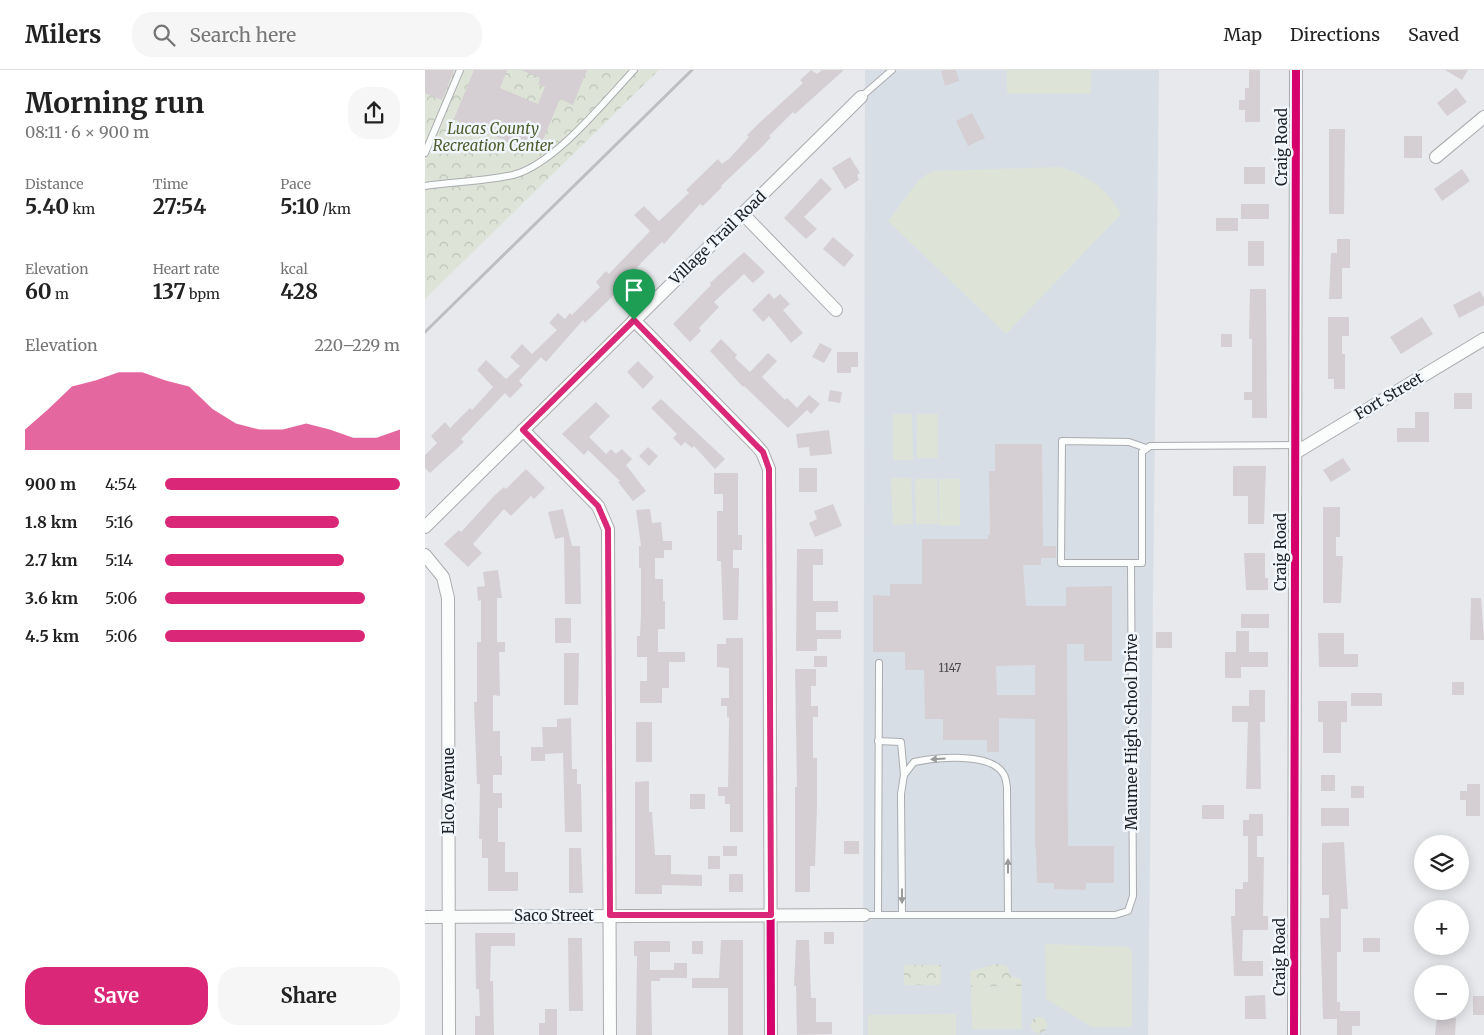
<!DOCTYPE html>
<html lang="en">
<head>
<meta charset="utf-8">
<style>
	body { margin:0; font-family:Merriweather,serif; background:#f6f6f6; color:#222; height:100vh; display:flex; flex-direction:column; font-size:19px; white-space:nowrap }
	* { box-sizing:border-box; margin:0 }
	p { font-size:16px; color:#767676 }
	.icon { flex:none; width:28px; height:28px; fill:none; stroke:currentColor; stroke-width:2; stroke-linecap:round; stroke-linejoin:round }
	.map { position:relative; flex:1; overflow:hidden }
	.side { display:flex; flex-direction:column; background:#fff; width:425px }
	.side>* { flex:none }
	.tools { position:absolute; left:989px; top:765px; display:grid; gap:10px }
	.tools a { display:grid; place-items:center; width:55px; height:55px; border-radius:50%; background:#fff; box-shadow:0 2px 12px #0003; font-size:25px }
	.pin { position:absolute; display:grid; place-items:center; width:42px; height:42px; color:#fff; margin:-51px -21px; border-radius:50% 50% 50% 0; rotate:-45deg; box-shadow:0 0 5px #0007 }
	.pin .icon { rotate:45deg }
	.round { display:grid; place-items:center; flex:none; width:52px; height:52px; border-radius:20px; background:#f6f6f6 }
	.summary { display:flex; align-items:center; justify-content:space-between; height:85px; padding:0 25px }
	h1 { font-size:28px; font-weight:700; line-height:38px }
	.metrics { display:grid; grid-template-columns:repeat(3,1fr); gap:8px; height:85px; padding:5px 25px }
	.metrics div { display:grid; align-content:center }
	.metrics b { font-size:21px; font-weight:700 }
	.metrics small { font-size:14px; font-weight:400 }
	.metrics p { font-size:14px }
	.chart { height:140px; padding:10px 25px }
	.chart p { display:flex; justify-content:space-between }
	.chart svg { width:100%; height:90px; margin-top:5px; fill:#db2777; opacity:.7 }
	.button { display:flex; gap:10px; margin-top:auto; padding:10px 25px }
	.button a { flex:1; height:58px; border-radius:20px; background:#db2777; color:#fff; font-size:20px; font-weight:700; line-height:58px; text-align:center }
	.button a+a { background:#f6f6f6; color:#222 }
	ul { padding:0 25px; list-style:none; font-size:16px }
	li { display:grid; grid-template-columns:80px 60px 1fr; align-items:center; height:38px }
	li i { height:12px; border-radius:6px; background:#db2777 }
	header { display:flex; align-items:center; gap:30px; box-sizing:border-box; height:70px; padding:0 25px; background:#fff; border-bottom:1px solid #e0e0e0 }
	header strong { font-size:24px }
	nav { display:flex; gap:28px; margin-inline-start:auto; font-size:18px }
	.search { width:350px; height:45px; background:#f6f6f6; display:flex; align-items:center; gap:12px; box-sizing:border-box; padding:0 18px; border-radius:20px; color:#767676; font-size:19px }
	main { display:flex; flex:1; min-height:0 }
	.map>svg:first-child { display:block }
	.built { fill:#d8dee6 }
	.forest { fill:url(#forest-crowns) }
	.pitch { fill:#dde4d7 }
	.building { fill:#d5cfd3; fill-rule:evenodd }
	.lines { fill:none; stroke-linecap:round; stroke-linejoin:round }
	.lane-casing { stroke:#aaacaf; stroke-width:8 }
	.street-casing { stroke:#aaacaf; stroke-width:14 }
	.lane { stroke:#fbfcfc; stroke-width:6 }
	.street { stroke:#fbfcfc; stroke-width:12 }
	.rail { stroke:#bebec0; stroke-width:3 }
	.cycleway-casing { stroke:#f1f6fc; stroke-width:11 }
	.cycleway { stroke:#d6006c; stroke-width:8 }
	.oneway { fill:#999a9c }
	.route-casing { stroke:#fff; stroke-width:10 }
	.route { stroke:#db2777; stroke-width:6 }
	.labels { text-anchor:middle; stroke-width:5; stroke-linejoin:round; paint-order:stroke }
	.number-label { font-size:12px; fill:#4e4e51 }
	.park-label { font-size:15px; font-style:italic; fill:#4c5d2c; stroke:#f1f6fc }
	.street-label { font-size:15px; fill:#212326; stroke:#f1f6fc }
</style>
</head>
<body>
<header>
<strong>Milers</strong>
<div class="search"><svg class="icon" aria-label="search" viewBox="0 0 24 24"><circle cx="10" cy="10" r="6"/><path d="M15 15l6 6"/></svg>Search here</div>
<nav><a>Map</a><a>Directions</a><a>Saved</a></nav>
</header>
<main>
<section class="side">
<div class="summary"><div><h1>Morning run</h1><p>08:11 · 6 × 900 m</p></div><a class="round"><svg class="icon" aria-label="share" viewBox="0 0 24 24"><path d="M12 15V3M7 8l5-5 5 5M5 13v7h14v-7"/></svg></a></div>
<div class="metrics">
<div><p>Distance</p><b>5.40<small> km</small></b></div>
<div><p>Time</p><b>27:54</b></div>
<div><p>Pace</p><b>5:10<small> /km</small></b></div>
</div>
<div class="metrics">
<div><p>Elevation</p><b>60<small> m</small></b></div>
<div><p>Heart rate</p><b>137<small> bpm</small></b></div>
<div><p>kcal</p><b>428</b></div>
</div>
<div class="chart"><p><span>Elevation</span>220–229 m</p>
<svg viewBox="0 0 160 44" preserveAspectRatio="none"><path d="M0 44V34L10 24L20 13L30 10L40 6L50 6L60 10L70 13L80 24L90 31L100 34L110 34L120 31L130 34L140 38L150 38L160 34V44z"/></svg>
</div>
<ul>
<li><b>900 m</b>4:54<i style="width:100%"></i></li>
<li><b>1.8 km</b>5:16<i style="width:74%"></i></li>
<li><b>2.7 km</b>5:14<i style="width:76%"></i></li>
<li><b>3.6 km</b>5:06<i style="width:85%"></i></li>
<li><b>4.5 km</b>5:06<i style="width:85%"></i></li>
</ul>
<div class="button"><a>Save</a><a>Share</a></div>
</section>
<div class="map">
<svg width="1059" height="965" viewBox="0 0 1059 965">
	<defs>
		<pattern id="forest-crowns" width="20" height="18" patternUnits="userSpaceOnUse" patternTransform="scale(1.25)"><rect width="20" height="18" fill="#dde4d7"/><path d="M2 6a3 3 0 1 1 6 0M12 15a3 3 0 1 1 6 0" fill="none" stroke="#bdc3b8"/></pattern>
	</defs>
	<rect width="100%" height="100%" fill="#e7e9ec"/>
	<path class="built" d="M440,0H734L723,965H438Z"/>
	<g class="forest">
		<path d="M0,0H234L0,229Z"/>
		<path d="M573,894L582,896L586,906L596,909L597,916L546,917L545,901C555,900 562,895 573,894Z"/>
		<rect x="479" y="895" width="37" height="20"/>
		<circle cx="614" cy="955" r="8"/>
	</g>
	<g class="pitch">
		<rect x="582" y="0" width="84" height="24"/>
		<path d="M635,97C665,107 680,116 696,144L581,264L463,151L494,110L507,101Z"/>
		<path d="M468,344H487L488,390H468Z"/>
		<rect x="492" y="344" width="21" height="44"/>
		<path d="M466,408H486L488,454L468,455Z"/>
		<path d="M490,409H512L513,454H491Z"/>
		<rect x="514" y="409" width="21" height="47"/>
		<path d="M620,874L703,877L707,881V957H667L621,929Z"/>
		<path d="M597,916V959H547L546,917Z"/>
		<path d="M531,944V965H443V945Z"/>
	</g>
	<g class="building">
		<path d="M0,0H29L17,30L0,23Z"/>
		<path d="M49,0H82L75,18L113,34L120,17L113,14L115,8L96,0H162L148,35L135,29L112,84L29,49Z"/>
		<path d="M386,0L392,4L397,0H419L370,44L368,42L344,66L346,67L336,78L296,116L297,117L278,136L275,134L239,174L237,172L217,192L196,216L197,217L160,253L158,250L121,292L116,287L94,311L98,315L85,328L80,323L36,369L39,372L5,403L0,398V385L12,373L6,366L20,352L25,358L45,338L47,340L68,317L52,300L61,290L81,309L95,296L85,287L97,274L107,284L132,260L124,253L133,243L140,249L145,243L147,245L175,217L171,212L181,201L184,204L225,161L209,145L219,136L234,151L264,123L261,120L293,89L297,94L304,89L324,67L322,65L332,55L378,13L375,10Z"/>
		<path d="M521,0H531L534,11L520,16L516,1Z"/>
		<path d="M824,0H835V52H820V40H814V30H820V18H824Z"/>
		<path d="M1020,0H1043L1037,10Z"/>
		<path d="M1031,18L1042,32L1022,46L1012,33Z"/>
		<path d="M547,43L560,68L543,76L531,51Z"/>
		<path d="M904,59H920L919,144H904Z"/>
		<rect x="979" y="66" width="18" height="22"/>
		<path d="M425,87L435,103L432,105L434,110L420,119L407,98Z"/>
		<rect x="819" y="97" width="21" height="17"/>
		<path d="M1037,99L1045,111L1017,131L1009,119Z"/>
		<path d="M396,108L407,119L379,147L392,159L381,169L359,148Z"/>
		<rect x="816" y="134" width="28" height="15"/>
		<rect x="791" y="148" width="22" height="13"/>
		<path d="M408,167L429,185L419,197L398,179Z"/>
		<path d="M912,169H925V198H917V229H904L906,183H912Z"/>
		<rect x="823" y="171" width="16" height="25"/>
		<path d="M319,182L340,202L328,213L319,204L289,232L294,237L274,258L276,261L265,272L248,254L286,215L285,213Z"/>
		<path d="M825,219H841L842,348H827V330H819V322H827V269H824Z"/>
		<path d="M1055,221L1059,228V235L1034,248L1028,235Z"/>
		<path d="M344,223L349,229L355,224L365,234L358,240L378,263L366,273L344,246L338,252L327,240Z"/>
		<path d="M903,247H924V266H917V284H920V319H909V309H903Z"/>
		<path d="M997,247L1008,264L976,284L965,267Z"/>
		<rect x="796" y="264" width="11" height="13"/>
		<path d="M296,269L312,285L310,288L325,302L343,283L352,291L337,307L360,330L362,328L372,338L384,325L395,334L386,344L382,340L363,358L319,316L318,317L285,281Z"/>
		<path d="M395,273L407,279L399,293L387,287Z"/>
		<path d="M412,282H433V297H426V303H412Z"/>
		<path d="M213,291L229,307L218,319L202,302Z"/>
		<path d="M405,320L417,322L415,333L403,331Z"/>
		<rect x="1029" y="323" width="18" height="16"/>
		<path d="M236,329L300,389L290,399L269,376L267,378L260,372L256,376L248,368L252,364L226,338Z"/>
		<path d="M171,332L185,346L164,367L181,384L186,379L191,384L197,379L207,389L201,395L221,421L208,431L193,412L195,411L163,380L159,385L137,364Z"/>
		<path d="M990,342H1004V372H972V358H990Z"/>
		<path d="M404,360L407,384L385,386L384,377L373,378L371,364Z"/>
		<path d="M570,374H617L618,476H631V488H616V495H598L601,536H641V517L687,516V591H659V574H642L643,776H689V813H661V820L629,819V813H612L611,777H610V649L574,648V682H562V670H518V649H500L499,600H480V582H448V525L465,526V514H497V469H563V465H565L564,401H570ZM610,595V625H572L571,596Z"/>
		<path d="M223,377L233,386L224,396L214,386Z"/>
		<path d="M918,388L926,400L906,412L898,400Z"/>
		<path d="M808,396H841L839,454H823V426H808Z"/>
		<rect x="374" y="398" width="18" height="24"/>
		<path d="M101,399L120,418L109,429L106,426L86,446L79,439L48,474L57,483L43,497L19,474L34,460L36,462L70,425L79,417L81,419Z"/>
		<path d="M289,403H313V465H317V480H308V498H314L313,550H298L296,491H292V441H298V424H289Z"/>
		<path d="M408,434L417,456L390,467L384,453L392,449L389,441Z"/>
		<path d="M898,437H915V467H911V486H918L916,533H898Z"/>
		<path d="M138,439L147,476H155L156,534H140L139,467L130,469L123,442Z"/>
		<path d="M225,439L227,453L236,452L238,471H247V480H239V488H230V509H238V531H240V559H233V582H260V592H244V618H237V633H215V611H222V587H212V566H215L216,543V498H214V476H216L211,440Z"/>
		<path d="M372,479H398V495H388V531H413V542H391V560H416V569H392V581H371Z"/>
		<path d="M819,483H840V508H843V520H821Z"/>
		<path d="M73,500L77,528H72V572H80V582H74L75,626L68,625V661H75V686H77V705H68V723H77V738H73V772H80V802H93V821H63V788H57V769H54L55,714H52L49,632H52V572H56V530L53,531L52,517L60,516L58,502Z"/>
		<path d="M1046,528H1056L1059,570H1045Z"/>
		<rect x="816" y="544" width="28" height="14"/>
		<rect x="130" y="548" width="16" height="25"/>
		<path d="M811,561H824V582H843V597H816V608H800V582H811Z"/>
		<rect x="731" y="562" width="16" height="16"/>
		<path d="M893,563H919V584H933V597H894Z"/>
		<path d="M301,568H318V762H305V734H300V726H293V717H303L304,647H302V636H296V628H304V598L292,597V574H301Z"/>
		<path d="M139,583H154L153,635H139Z"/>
		<rect x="389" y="586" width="13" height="11"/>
		<path d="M370,599H391V616H386V636H393V647H388V688H392V736L390,796H385V822H370V717H372Z"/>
		<rect x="1027" y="612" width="12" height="13"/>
		<path d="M824,620H840V652H835L836,719H821L823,652H807V636H824Z"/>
		<rect x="926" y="623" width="31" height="13"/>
		<path d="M893,631H922V652H916V683H898V652H893Z"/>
		<path d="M146,648L147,699H152V714H156L157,762H140L138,683L120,684V691H106V677H118L117,657H132V649Z"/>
		<rect x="211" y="652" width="16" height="40"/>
		<rect x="896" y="705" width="14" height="16"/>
		<path d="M224,711V742H227L230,785H246V804L277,805V816L237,815V824H210V712Z"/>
		<path d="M1042,714H1055V746H1041V730H1035V721H1042Z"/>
		<rect x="926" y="716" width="13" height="12"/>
		<rect x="265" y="724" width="15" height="15"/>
		<rect x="777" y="735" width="22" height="14"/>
		<rect x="896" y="738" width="28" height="18"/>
		<path d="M824,744H838V766H832V787H839L838,846H843V860H818L817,891H838V906H809L806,846H810V819H818V812H823V766H818V750H824Z"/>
		<rect x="419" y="771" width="15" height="13"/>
		<path d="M919,772L923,839H916V882H912V932H915V941H935V956H927V965H912V949H898L895,848H904V825H897V773Z"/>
		<rect x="298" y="776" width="14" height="10"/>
		<path d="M144,778H156L158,823H144Z"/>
		<rect x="283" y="786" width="12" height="13"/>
		<rect x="304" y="804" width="14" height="18"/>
		<rect x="399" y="862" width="10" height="12"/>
		<path d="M50,863H90V876H66L65,911H68L69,965H50V946H55L54,919H51Z"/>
		<path d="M143,868H157L158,941H144Z"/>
		<rect x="938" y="868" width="17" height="14"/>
		<path d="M296,870H318V965H303V918H267V908H294Z"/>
		<path d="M371,870H384L386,928H391V952H407V964L372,965L371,916H369Z"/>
		<path d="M209,871H245V882H225V900H249V893H262V908H235V911H226L227,965H211L212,886H209Z"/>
		<rect x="267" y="871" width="11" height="13"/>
		<path d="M840,925L841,949H820V926Z"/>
		<rect x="1048" y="926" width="11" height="19"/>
		<path d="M120,939H132V965H114V953H120Z"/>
		<path d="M1012,947L1031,948L1030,965H1010Z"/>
	</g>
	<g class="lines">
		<defs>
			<g id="lane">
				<path d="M436,27L467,0"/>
				<path d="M0,83L35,0"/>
				<path d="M0,116C29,112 60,111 88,105C129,95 180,31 209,0"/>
				<path d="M706,493H636L637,371L704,372L721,378"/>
				<path d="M453,671L476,672L479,705"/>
				<path d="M439,845H690L703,841L708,826L706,493H717V382L725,376L870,375"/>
				<path d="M453,845L454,593"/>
				<path d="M477,845L476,724L479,705L489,692C510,688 567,681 579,705C581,708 581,713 582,717L583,845"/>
			</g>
			<g id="street">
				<path d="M1011,87L1059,47"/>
				<path d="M318,144L411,240"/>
				<path d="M209,250L330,374L337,382L344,399L346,965"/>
				<path d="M98,360L173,436L183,459L185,965"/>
				<path d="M870,383L1059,269"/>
				<path d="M0,457L436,27"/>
				<path d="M0,485L18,507L23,528L24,965"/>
				<path d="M0,847L439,845"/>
				<path d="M869,965L871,0"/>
			</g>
		</defs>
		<use href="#lane" class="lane-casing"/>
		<use href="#street" class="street-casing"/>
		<use href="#lane" class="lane"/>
		<use href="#street" class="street"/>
		<path class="rail" d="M0,262L267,0"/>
		<defs>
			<g id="cycleway">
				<path d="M209,250L330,374L337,382L344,399L346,965"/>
				<path d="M869,965L871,0"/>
			</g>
		</defs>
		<use href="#cycleway" class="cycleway-casing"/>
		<use href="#cycleway" class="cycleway"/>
	</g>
	<defs><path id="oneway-solid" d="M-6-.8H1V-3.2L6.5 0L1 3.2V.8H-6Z" transform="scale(1.25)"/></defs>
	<g class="oneway">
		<use href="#oneway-solid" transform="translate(513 689) rotate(177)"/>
		<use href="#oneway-solid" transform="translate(583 796) rotate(-90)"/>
		<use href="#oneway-solid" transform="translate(477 826) rotate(90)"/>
	</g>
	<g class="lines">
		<defs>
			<path id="route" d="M209,250L330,374L338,382L344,399L346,845H185L183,459L173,436L98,360Z"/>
		</defs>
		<use href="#route" class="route-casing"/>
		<use href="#route" class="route"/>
	</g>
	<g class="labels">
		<g class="number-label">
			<text x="525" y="602">1147</text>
		</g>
		<g class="park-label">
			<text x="68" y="64">Lucas County<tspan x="68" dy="17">Recreation Center</tspan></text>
		</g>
		<g class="street-label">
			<text transform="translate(857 77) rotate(-90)" y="5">Craig Road</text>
			<text transform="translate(293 168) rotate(-44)" y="5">Village Trail Road</text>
			<text transform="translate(964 326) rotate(-31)" y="5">Fort Street</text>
			<text transform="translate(856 482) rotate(-90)" y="5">Craig Road</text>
			<text transform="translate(707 662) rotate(-90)" y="5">Maumee High School Drive</text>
			<text transform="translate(24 721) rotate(-90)" y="5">Elco Avenue</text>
			<text x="129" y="851">Saco Street</text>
			<text transform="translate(855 887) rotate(-90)" y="5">Craig Road</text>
		</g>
	</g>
</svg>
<div class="tools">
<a><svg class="icon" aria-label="layers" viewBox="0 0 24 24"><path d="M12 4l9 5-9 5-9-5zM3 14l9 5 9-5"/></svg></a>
<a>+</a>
<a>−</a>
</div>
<div class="pin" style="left:209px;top:250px;background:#1e9e55"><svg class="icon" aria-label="arrive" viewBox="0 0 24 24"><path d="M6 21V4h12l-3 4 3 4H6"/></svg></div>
</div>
</main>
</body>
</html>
